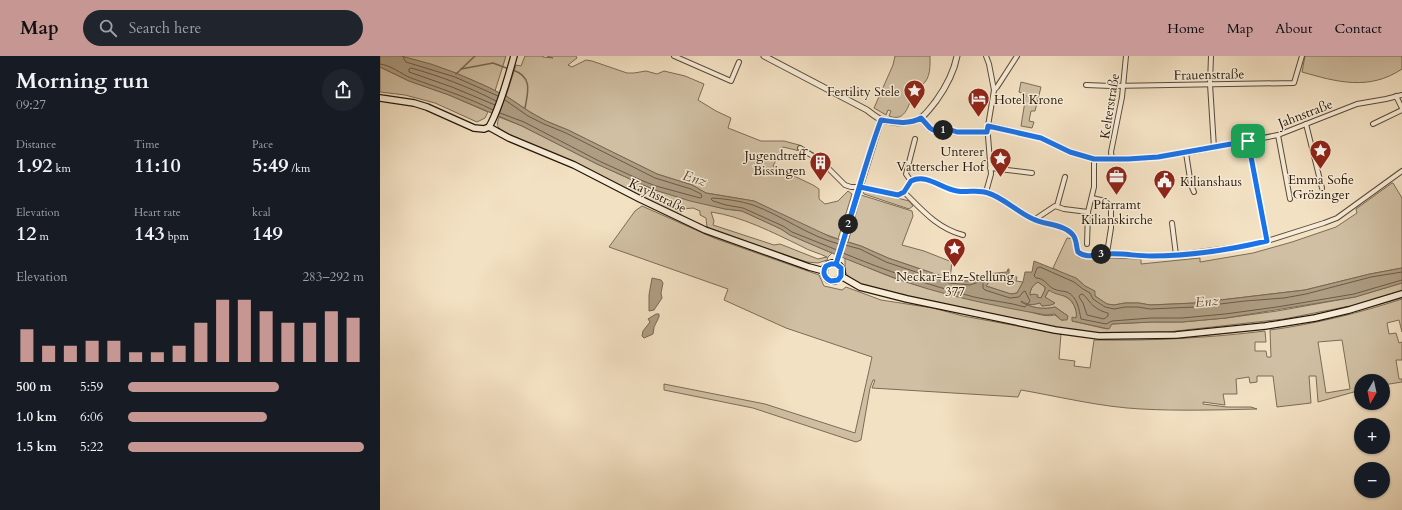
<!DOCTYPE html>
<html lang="en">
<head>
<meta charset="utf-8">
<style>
	body { margin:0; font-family:Cardo,serif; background:#20242c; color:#f1f3f6; height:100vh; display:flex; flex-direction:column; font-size:15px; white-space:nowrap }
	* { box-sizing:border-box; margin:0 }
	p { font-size:13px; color:#9ea1a6 }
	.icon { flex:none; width:22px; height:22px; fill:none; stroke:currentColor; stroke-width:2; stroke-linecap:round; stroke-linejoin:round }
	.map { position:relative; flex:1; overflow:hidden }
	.sheet { display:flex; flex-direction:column; background:#171b24; width:380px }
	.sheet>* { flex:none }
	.needle { width:26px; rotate:189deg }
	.tools { position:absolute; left:974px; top:318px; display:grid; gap:8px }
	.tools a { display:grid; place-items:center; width:36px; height:36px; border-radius:50%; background:#171b24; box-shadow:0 1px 3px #0004; font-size:20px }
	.pin { position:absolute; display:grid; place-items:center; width:34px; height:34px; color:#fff; margin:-17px; border-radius:8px; box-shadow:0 2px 6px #0006 }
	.km { position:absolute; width:20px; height:20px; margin:-10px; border-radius:50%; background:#222; color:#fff; font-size:11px; line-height:20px; text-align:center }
	.round { display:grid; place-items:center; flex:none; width:42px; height:42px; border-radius:21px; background:#20242c }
	.overview { display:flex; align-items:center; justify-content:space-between; height:68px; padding:0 16px }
	h1 { font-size:22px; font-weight:600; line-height:30px }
	.metrics { display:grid; grid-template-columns:repeat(3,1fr); gap:6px; height:68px; padding:4px 16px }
	.metrics div { display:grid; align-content:center }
	.metrics b { font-size:20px; font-weight:600 }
	.metrics small { font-size:11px; font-weight:400 }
	.metrics p { font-size:11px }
	.chart { height:112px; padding:8px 16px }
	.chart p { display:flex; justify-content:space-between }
	.chart svg { width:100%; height:72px; margin-top:4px; stroke:#c59692; stroke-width:6 }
	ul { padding:0 16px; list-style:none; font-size:13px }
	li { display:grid; grid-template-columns:64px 48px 1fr; align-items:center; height:30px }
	li i { height:10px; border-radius:5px; background:#c59692 }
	header { display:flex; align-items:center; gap:24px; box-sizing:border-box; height:56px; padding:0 20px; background:#c59692; color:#111 }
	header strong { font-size:19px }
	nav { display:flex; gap:22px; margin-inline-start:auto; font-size:14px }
	.search { width:280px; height:36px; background:#20242c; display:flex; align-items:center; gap:10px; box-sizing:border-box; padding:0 14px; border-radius:22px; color:#9ea1a6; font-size:15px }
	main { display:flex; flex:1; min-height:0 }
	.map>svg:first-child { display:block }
	.green { fill:#d0bfa3; stroke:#7c6c56; fill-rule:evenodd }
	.water { fill:#ae9d83; stroke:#786852; fill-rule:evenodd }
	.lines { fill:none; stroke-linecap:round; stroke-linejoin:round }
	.shore { stroke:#6b5a46; stroke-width:1 }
	.stream { stroke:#786852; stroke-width:1.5 }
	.minor-casing { stroke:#5b4a37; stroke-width:6 }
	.tertiary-casing { stroke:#5b4a37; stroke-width:7 }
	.secondary-casing { stroke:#281808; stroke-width:8 }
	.minor { stroke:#f7ecd8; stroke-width:4 }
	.tertiary { stroke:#f7ecd8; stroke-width:5 }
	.secondary { stroke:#f7ecd8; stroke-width:5.5 }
	.route-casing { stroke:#fff; stroke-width:8 }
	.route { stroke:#1a73e8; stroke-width:5 }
	.labels { text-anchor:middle; stroke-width:3; stroke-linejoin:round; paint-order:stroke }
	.street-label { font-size:13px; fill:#281808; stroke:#f7ecd8 }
	.poi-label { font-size:13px; fill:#281808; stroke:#f7ecd8; text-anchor:end }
	.water-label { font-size:14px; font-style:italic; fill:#5e4d39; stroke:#f7ecd8 }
</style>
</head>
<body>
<header>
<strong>Map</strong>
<div class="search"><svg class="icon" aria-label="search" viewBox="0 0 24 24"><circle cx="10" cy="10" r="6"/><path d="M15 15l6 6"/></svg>Search here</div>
<nav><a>Home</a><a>Map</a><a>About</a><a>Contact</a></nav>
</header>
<main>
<section class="sheet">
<div class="overview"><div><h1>Morning run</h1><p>09:27</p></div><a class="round"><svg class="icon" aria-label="share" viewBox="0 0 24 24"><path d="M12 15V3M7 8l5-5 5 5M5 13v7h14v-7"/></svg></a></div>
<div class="metrics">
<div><p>Distance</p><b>1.92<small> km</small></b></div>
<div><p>Time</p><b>11:10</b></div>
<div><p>Pace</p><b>5:49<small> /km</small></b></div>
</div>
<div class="metrics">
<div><p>Elevation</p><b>12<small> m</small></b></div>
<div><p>Heart rate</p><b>143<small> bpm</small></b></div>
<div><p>kcal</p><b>149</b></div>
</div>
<div class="chart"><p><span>Elevation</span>283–292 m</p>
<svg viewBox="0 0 160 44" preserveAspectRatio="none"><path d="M5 44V24M15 44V34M25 44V34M35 44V31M45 44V31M55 44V38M65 44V38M75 44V34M85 44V20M95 44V6M105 44V6M115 44V13M125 44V20M135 44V20M145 44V13M155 44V17"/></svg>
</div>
<ul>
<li><b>500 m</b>5:59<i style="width:64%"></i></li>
<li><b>1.0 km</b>6:06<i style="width:59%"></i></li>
<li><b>1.5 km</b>5:22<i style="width:100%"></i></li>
</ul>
</section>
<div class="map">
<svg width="1022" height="454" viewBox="0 0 1022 454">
	<rect width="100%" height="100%" fill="#f3e1c3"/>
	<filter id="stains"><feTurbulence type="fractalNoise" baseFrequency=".005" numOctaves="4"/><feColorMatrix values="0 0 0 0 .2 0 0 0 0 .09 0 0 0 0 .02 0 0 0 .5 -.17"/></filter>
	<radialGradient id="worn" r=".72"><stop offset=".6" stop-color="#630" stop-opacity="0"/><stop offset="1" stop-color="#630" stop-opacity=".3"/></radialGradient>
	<g class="green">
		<path d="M21,0H126L115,35C85,19 53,9 21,0Z"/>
		<path d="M145,0H163V1L173,2L167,0H196L197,2L188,9L192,11L206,4L212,5L247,17H254L266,15L277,18L284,15L305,20L324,28L318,44L336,55L351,62L348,72L381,85H404L419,89L439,100L445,107L444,109L420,95L403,91L393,110L433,129L439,133V143L445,148L458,145L468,135L472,138L458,183L436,175L374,145L326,137L312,129L277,118L188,74L166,65L150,56L126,40L136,9L141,10Z"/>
		<path d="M515,0H550C550,10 551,22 542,29C539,31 536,32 533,34C530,47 526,67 509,60L511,55L508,54L506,59L494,52L513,9Z"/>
		<path d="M925,0H1022V13C989,35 957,26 922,16Z"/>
		<path d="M0,11L29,25L69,39L108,56L105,62L97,66L55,47L25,39L0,36Z"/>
		<path d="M641,26L661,31L655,55H651L649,65L654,66L652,72L641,70L646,39L639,36Z"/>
		<path d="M119,61L142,70L217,108L261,128L275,134L345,153L362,155L401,173L410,179L452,197L448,201L447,204L438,207L427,206L332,174L327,171L326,162L320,159V155L313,152L303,153L300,159C258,142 219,118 178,99C165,93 128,81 119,72C116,69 118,65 119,61ZM331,156C361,160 394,177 421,190C429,195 439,197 447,201L438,203L400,188L394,189L333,169L334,165Z"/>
		<path d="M1012,127H1013L1022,142V212L990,218L925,234L815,247L770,249L759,247H745L734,249L727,248L715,240L714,235L705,230L696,222L688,220L673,212L687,182L694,183L699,197L698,201L761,203V208L820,202V206L873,197L912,186L956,171L977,157L976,153Z"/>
		<path d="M487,134L529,145L533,150L529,153L484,138L483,136Z"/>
		<path d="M481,139L532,155L533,160L522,189L544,195L572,206L570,223L508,202L481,190L468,186Z"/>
		<path d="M262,150L334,182L439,219L444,230L462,234L466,231L501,244L553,252L583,260L681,278L679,303L695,305L694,310L710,312L714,284C771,285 828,282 885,275L886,286H875V295H886L887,301H891L890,274C935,268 979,257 1022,243V276L1019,264L1007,267L1009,278L1016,277L1019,287L1022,286V304H1016L1019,323H1022V326L1003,329V325H981V334L938,346L936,320H929L931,347L897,351L893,320H877V326L870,327L869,321L856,323L857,338H843L845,349L823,346V348L847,351H871L877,353C838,354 799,355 761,353C721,351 681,341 641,334L638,341L492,332L495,324H493L490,332L481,384L476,386L373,352L284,334V328L385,348L475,377L492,301L406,272L344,244L348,233L229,191L255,155ZM962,284L970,333L946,337L938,286Z"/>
		<path d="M465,202C481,208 497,216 514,222C555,235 596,245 639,253C651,255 663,262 675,259L681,264H684L688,260L675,251C663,254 652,252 641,246V245C651,250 650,249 660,247L662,250L674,248L665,241L669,234C681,238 692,241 696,254C697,260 697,262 692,265L727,273L732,268L771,266H802L846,262L897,255L975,241L1022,227V234L970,250L904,263L796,275C741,285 685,274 631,263C586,254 542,244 497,234C488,231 468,225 465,215C465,211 465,206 465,202Z"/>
		<path d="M625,219L637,221L636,225L643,226L637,237L631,238L606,230L611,223Z"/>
		<path d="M658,226L665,231V234L661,242L650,239C650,233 653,229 658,226Z"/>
	</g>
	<g class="water">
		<path d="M0,0H21L51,8L76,17L108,31L126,40L150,56L166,65L188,74L277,118L312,129L326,137L374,145L451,181L481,190L508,202L570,223L589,225L607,218L627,216L628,213H629V218L611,223L606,230L631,238L637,237L643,226L645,216H652L654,205L696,222L705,230L715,235V240L727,248L734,249L745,247H759L770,249L815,247L925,234L990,218L1022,212V227L975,241L846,262L802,266H771L732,268L729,273L692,265V261L696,262C698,254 692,242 684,240C678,238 674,238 669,234L665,241L675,247L671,249L662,250L660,247C651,249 651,250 641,245V246C652,252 663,254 675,251L688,260L687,264H681L675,258L666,259C615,250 560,239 512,221C478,208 444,194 410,179L401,173L362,155L345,153L310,145L275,134L261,128L217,108L142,70L69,39L29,25L0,11ZM658,226L665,231V234L661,242L657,241L658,239L654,238L650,239C650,233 653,229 658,226Z"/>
		<path d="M272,222L281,224L283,227L281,237L282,242L274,254L269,255V239Z"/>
		<path d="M276,258H279V261L274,271L273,278L264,282L262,280L263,275L270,266L268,263Z"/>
	</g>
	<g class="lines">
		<g class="shore">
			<path d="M23,0L24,3L26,6L75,21L118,40"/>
			<path d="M0,8C11,9 21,18 31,22C59,32 87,41 113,54"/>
			<path d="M115,49L72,31L32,17L29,16V13L31,12C60,20 89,31 116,45"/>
			<path d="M120,57L144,66L219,105L263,125L276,130L320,142L322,141L321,138L311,133L275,122L186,77L164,68L148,60L125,44"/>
			<path d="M457,194L412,176L403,170L363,152L346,149L333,145L331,143L333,142C346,143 361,145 373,149C403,160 428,180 459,188"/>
			<path d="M463,197C506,215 549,229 594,241C611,245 628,246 645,251L650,245L645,235L643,236L639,241L630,242L605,234L603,232V227L602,225L590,229L569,227L506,206L480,193L465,189"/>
			<path d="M1022,216L991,221L926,238L904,242L865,245L815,251L770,253L758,251H745L734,253L725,251L713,243L710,237L703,233L694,226L660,211L657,212L654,220L656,222C665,222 667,230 674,233C678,235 683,235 687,236C698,241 699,254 701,263L726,268L732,265L771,262H802L845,258L897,251L974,238L1022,224"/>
			<path d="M702,238C706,240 706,242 709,245C713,251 722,256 728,257V260L724,263L707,259L703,247L699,241L700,239Z"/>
		</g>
		<g class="stream">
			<path d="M81,13L113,7L129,13"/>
			<path d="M133,14C153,21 148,36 145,52"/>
			<path d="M76,18L95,0"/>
		</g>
		<defs>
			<g id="minor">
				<path d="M294,0L351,25L359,6"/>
				<path d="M606,0L609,8L614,34L607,76L608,80L611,118L606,136"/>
				<path d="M831,0L830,28L834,92"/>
				<path d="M706,29L731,30L914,27L922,0"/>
				<path d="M614,34L617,31L637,0"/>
				<path d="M1016,40L1022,52"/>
				<path d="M541,62L550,73L553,74H571L577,77L607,76"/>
				<path d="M926,68L942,132"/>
				<path d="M993,68L1022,54"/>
				<path d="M608,69L661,82L690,96L714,103H759L806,97L898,79L977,48L1006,43L1022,39"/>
				<path d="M898,79L910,143"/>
				<path d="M868,85L887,185"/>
				<path d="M420,92L442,106L465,129L471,131H484L518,139L524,136L531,125C547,117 561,133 577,135C588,137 597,133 608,137C624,142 637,156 653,163C665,169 684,168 693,179C697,184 696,191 698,197L701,199L708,200L727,197L769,200L796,199L857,191L887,185L944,167L957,162L1022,115"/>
				<path d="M806,97L811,129L814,136"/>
				<path d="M732,103L731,96L742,41L746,0"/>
				<path d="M610,112L652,117"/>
				<path d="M531,125L526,118L535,83"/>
				<path d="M524,136C542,154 557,172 583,179"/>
				<path d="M712,142L725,145L731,151V172L727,197"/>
				<path d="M677,150L685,121"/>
				<path d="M654,164L675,150L684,153L708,156"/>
				<path d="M792,167L796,199"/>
				<path d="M707,188L708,156L714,131V103"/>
			</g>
			<g id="tertiary">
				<path d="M384,0L487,54C491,57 497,62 502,64C514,67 531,69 542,61C547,57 552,50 556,45C566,31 574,16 577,0"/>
				<path d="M456,208L501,64"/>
			</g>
			<g id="secondary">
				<path d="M0,42L34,47L47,51L94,72L104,73L109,71C120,52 128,21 134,0"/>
				<path d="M109,71L129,82L194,109L260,143L325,174L429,211L444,215"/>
				<circle cx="453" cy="216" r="9"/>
				<path d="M461,220L480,231L527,243L675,274L719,280L796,279L885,270L935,262L969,254L1022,238"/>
			</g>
		</defs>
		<use href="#minor" class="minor-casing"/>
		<use href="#tertiary" class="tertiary-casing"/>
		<use href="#secondary" class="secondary-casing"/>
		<use href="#minor" class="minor"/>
		<use href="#tertiary" class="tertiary"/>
		<use href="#secondary" class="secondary"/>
	</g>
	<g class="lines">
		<defs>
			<path id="route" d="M868,85L778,101L748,103H714L690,96L661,82L608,70L607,76H577L571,74H553L550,72L541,62C528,69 515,66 501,64C484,110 472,158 457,205L456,208H451L446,210C442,216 444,222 451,225L458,224L461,220V212L456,208L458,202L480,131L518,139L524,136L531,125C547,117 561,133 577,135C588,137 597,133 608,137C624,142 637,156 653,163C665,169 684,168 693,179C697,184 696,191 698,196C707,203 717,198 728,198C742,197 756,200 771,200C810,200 849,194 887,185L868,85"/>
		</defs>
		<use href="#route" class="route-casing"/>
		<use href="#route" class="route"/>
	</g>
	<defs>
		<symbol id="sight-pin" viewBox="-11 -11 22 30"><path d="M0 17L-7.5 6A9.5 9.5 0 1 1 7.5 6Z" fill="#8f2418" stroke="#f7ecd8"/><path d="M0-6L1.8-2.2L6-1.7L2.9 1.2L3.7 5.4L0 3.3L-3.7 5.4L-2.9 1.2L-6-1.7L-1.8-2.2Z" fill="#fff"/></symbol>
		<symbol id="hotel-pin" viewBox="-11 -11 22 30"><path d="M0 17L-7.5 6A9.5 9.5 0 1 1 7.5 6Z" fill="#8f2418" stroke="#f7ecd8"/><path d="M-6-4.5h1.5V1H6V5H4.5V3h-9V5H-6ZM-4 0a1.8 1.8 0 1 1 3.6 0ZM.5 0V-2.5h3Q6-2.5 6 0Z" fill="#fff"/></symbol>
		<symbol id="building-pin" viewBox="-11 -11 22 30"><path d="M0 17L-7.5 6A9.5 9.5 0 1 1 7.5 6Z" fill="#8f2418" stroke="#f7ecd8"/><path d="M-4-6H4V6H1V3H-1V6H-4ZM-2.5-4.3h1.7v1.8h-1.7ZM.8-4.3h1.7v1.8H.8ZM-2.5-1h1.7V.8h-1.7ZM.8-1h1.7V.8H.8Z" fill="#fff"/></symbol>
		<symbol id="office-pin" viewBox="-11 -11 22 30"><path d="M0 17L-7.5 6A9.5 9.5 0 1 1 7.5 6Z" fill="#8f2418" stroke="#f7ecd8"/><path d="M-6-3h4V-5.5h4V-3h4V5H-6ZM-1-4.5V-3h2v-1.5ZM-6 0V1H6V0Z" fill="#fff"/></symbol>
		<symbol id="civic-pin" viewBox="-11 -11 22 30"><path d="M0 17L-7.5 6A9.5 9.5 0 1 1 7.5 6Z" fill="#8f2418" stroke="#f7ecd8"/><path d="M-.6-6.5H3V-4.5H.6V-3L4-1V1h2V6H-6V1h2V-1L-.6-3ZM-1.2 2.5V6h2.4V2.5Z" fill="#fff"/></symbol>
	</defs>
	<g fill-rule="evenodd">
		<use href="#sight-pin" x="522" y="22" width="25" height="34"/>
		<use href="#hotel-pin" x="586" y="30" width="25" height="34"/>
		<use href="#sight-pin" x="928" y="82" width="25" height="34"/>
		<use href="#sight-pin" x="608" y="90" width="25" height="34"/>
		<use href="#building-pin" x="428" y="94" width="25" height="34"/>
		<use href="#office-pin" x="724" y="108" width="25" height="34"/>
		<use href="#civic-pin" x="772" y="112" width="25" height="34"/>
		<use href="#sight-pin" x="562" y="180" width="25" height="34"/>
	</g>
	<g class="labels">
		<g class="street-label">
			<text transform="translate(829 18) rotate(-1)" y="5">Frauenstraße</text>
			<text transform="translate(729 50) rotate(-81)" y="5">Kelterstraße</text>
			<text transform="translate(925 57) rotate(-21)" y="5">Jahnstraße</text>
			<text transform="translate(278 139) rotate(26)" y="5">Kayhstraße</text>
		</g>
		<g class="poi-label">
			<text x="520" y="40">Fertility Stele</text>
			<text x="614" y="48" text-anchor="start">Hotel Krone</text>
			<text x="604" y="100">Unterer<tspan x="604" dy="15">Vatterscher Hof</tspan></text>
			<text x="426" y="104">Jugendtreff<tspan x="426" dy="15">Bissingen</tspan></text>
			<text x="941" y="128" text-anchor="middle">Emma Sofie<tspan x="941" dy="15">Grözinger</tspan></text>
			<text x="800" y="130" text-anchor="start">Kilianshaus</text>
			<text x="737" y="153" text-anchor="middle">Pfarramt<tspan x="737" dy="15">Kilianskirche</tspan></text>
			<text x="575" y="225" text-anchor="middle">Neckar-Enz-Stellung<tspan x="575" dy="15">377</tspan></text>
		</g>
		<g class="water-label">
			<text transform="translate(315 122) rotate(17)" y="5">Enz</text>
			<text transform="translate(827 245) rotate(-5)" y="5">Enz</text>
		</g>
	</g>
	<rect width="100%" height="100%" filter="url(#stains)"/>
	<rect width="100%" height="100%" fill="url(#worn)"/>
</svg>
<div class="tools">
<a><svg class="needle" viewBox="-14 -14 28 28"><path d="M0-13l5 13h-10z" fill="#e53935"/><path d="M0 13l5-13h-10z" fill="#9ea1a6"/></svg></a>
<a>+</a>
<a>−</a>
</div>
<div class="pin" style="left:868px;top:85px;background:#1e9e55"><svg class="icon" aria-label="arrive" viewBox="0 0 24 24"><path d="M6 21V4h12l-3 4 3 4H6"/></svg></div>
<b class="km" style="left:563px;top:74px">1</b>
<b class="km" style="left:468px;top:168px">2</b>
<b class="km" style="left:721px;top:198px">3</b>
</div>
</main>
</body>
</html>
